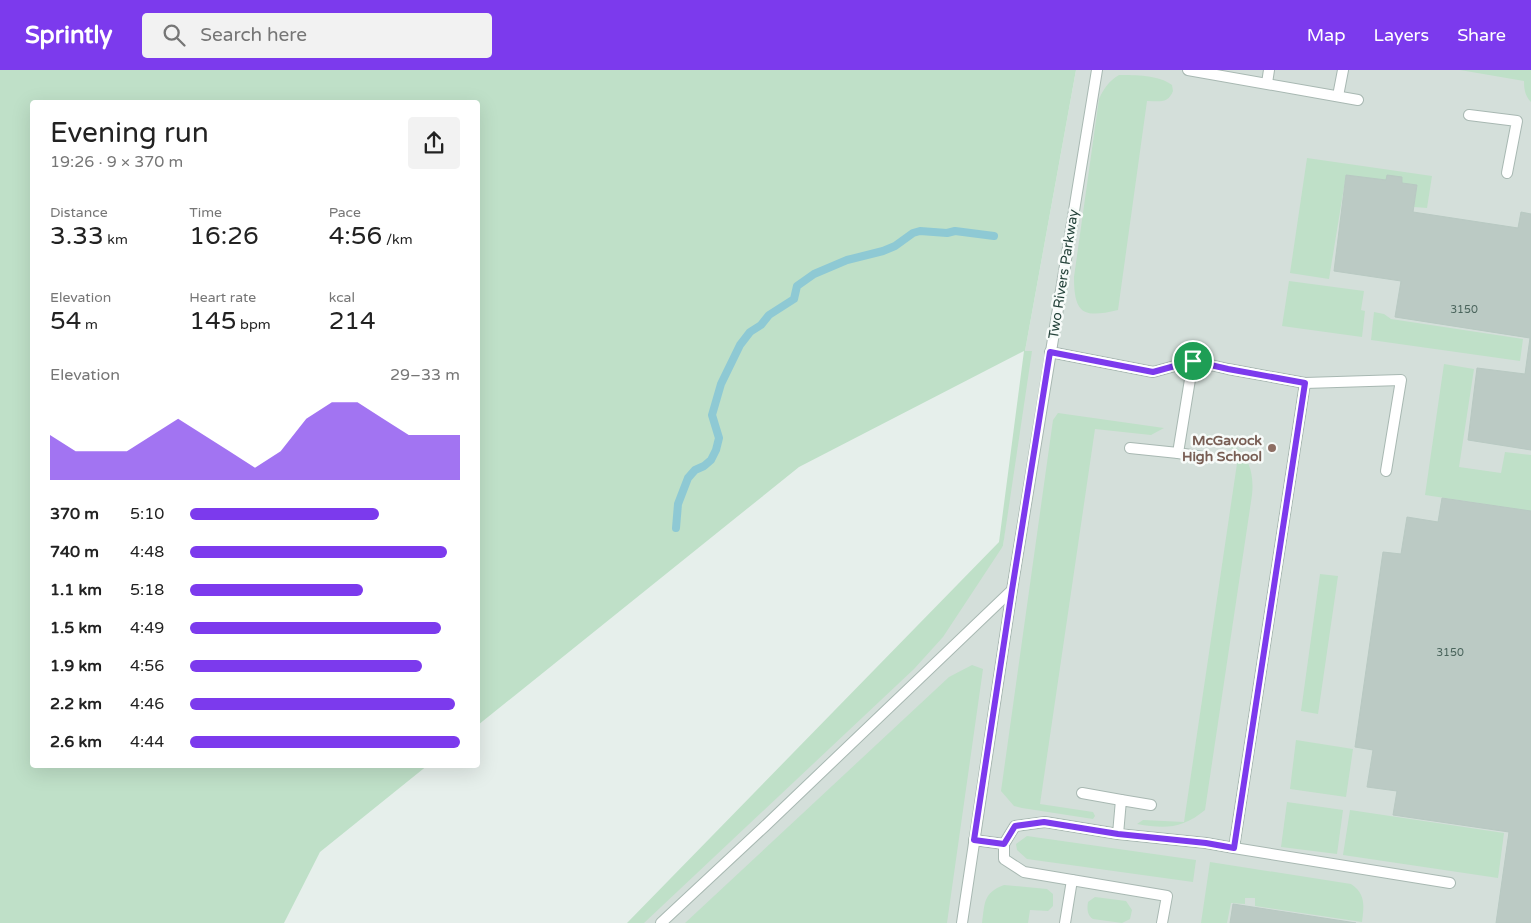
<!DOCTYPE html>
<html lang="en">
<head>
<meta charset="utf-8">
<style>
	body { margin:0; font-family:"Varela Round",sans-serif; background:#f2f2f2; color:#222; height:100vh; display:flex; flex-direction:column; font-size:19px; white-space:nowrap }
	* { box-sizing:border-box; margin:0 }
	p { font-size:16px; color:#767676 }
	.icon { flex:none; width:28px; height:28px; fill:none; stroke:currentColor; stroke-width:2; stroke-linecap:round; stroke-linejoin:round }
	.map { position:relative; flex:1; overflow:hidden }
	.details { position:absolute; left:30px; top:30px; width:450px; height:668px; display:flex; flex-direction:column; background:#fff; border-radius:5px; box-shadow:0 5px 20px #0002 }
	.details>* { flex:none }
	.pin { position:absolute; display:grid; place-items:center; width:42px; height:42px; color:#fff; margin:-21px; border:2px solid #fff; border-radius:50%; box-shadow:0 1px 5px #0007 }
	.round { display:grid; place-items:center; flex:none; width:52px; height:52px; border-radius:5px; background:#f2f2f2 }
	.summary { display:flex; align-items:center; justify-content:space-between; height:85px; padding:0 20px }
	h1 { font-size:28px; font-weight:600; line-height:38px }
	.stats { display:grid; grid-template-columns:repeat(3,1fr); gap:8px; height:85px; padding:5px 20px }
	.stats div { display:grid; align-content:center }
	.stats b { font-size:25px; font-weight:600 }
	.stats small { font-size:14px; font-weight:400 }
	.stats p { font-size:14px }
	.chart { height:140px; padding:10px 20px }
	.chart p { display:flex; justify-content:space-between }
	.chart svg { width:100%; height:90px; margin-top:5px; fill:#7c3aed; opacity:.7 }
	ul { padding:0 20px; list-style:none; font-size:16px }
	li { display:grid; grid-template-columns:80px 60px 1fr; align-items:center; height:38px }
	li i { height:12px; border-radius:6px; background:#7c3aed }
	header { display:flex; align-items:center; gap:30px; box-sizing:border-box; height:70px; padding:0 25px; background:#7c3aed; color:#fff }
	header strong { font-size:24px }
	nav { display:flex; gap:28px; margin-inline-start:auto; font-size:18px }
	.search { width:350px; height:45px; background:#f2f2f2; display:flex; align-items:center; gap:12px; box-sizing:border-box; padding:0 18px; border-radius:5px; color:#767676; font-size:19px }
	.map>svg:first-child { display:block }
	.built { fill:#d4dfda }
	.green { fill:#bfe0c8 }
	.lines { fill:none; stroke-linecap:round; stroke-linejoin:round }
	.stream { stroke:#8ec9d4; stroke-width:8 }
	.building { fill:#bbcac4; stroke:#b8c9c2 }
	.lane-casing { stroke:#a8b8b2; stroke-width:12 }
	.lane { stroke:#fff; stroke-width:10 }
	.route-casing { stroke:#fff; stroke-width:10 }
	.route { stroke:#7c3aed; stroke-width:6 }
	.education-dot { fill:#8d6e63; stroke:#f7fbf9; stroke-width:2 }
	.labels { text-anchor:middle; stroke-width:5; stroke-linejoin:round; paint-order:stroke }
	.number-label { font-size:11px; fill:#4a645c }
	.street-label { font-size:14px; fill:#24423a; stroke:#f7fbf9 }
	.education-label { font-size:14px; font-weight:bold; fill:#785e54; stroke:#f7fbf9; text-anchor:end }
</style>
</head>
<body>
<header>
<strong>Sprintly</strong>
<div class="search"><svg class="icon" aria-label="search" viewBox="0 0 24 24"><circle cx="10" cy="10" r="6"/><path d="M15 15l6 6"/></svg>Search here</div>
<nav><a>Map</a><a>Layers</a><a>Share</a></nav>
</header>
<div class="map">
<svg width="1531" height="853" viewBox="0 0 1531 853">
	<rect width="100%" height="100%" fill="#e6efeb"/>
	<path class="built" d="M1076,0H1531V853H631L1003,476L1025,281Z"/>
	<g class="green">
		<path d="M0,0H1076L1025,281H1032L1003,476L943,567L914,599L644,853H627L999,472L1024,281L799,397L478,655V32H32V695H428L320,782L284,853H0Z"/>
		<path d="M1460,0H1531V32C1525,26 1524,19 1524,11Z"/>
		<path d="M1119,5C1135,5 1159,5 1172,15L1173,21C1168,34 1159,31 1147,31L1118,240C1084,248 1074,245 1074,207L1099,29C1104,18 1109,11 1119,5Z"/>
		<path d="M1307,88L1432,106L1427,138L1414,137L1417,115L1402,113V107L1386,110L1346,105L1329,209L1290,203Z"/>
		<path d="M1289,211L1364,221L1361,240L1365,241L1362,267L1282,256Z"/>
		<path d="M1374,242L1384,244L1391,249L1523,269L1520,291L1371,270Z"/>
		<path d="M1444,294L1474,299L1459,397L1501,403L1505,382L1531,385V441L1425,425Z"/>
		<path d="M1058,343L1164,358L1151,365L1095,359L1040,734L1093,742L1095,746L1093,749L1022,738L1014,736L1001,721L1053,350Z"/>
		<path d="M1202,364C1237,369 1256,388 1252,425L1205,740C1182,759 1165,759 1137,754L1143,750L1184,752L1239,380L1208,373Z"/>
		<path d="M1320,504L1338,506L1318,644L1301,641Z"/>
		<path d="M972,595L983,599L947,853H685L949,607Z"/>
		<path d="M1296,670L1353,679L1346,727L1290,719Z"/>
		<path d="M1287,732L1343,740L1337,784L1281,777Z"/>
		<path d="M1350,740L1504,763L1498,808L1343,785Z"/>
		<path d="M1027,766L1196,790L1193,812L1027,789L1017,780L1016,774Z"/>
		<path d="M1210,792L1351,814C1366,824 1364,836 1362,852L1255,836V828H1245V834L1231,833L1227,853H1201Z"/>
		<path d="M1004,815L1047,819L1053,824V836L1048,841L1030,840L1028,853H982C985,833 983,823 1004,815Z"/>
		<path d="M1095,827L1126,831L1132,840L1130,849L1122,853L1093,849C1087,845 1087,839 1088,832Z"/>
	</g>
	<g class="lines">
		<path class="stream" d="M676,458L678,434L688,408L695,400L704,396L711,390L716,380L719,368L712,345L721,314L740,275L750,262L761,255L769,245L794,229L797,216L814,204L847,190L883,181L895,176L913,163L920,161L947,163L955,161L994,166"/>
	</g>
	<g class="building">
		<path d="M1346,105L1386,110L1387,105L1402,107V113L1417,115L1413,142L1518,158L1521,142L1531,144V380L1468,370L1477,298L1525,304L1530,268L1395,247L1401,211L1334,201Z"/>
		<path d="M1442,428L1531,441V853H1496L1509,762L1393,745L1397,721L1367,717L1373,680L1355,677L1383,482L1401,484L1407,447L1438,452Z"/>
		<path d="M1233,834L1356,853H1230Z"/>
	</g>
	<g class="lines">
		<defs>
			<g id="lane">
				<path d="M1188,0L1358,30"/>
				<path d="M1267,13L1269,0"/>
				<path d="M1338,26L1343,0"/>
				<path d="M1469,45L1517,51L1507,103"/>
				<path d="M1193,291L1178,383L1203,387"/>
				<path d="M1305,313L1401,310L1386,401"/>
				<path d="M1130,378L1178,383"/>
				<path d="M1082,723L1121,730"/>
				<path d="M1118,764L1121,730L1151,735"/>
				<path d="M974,770L1004,774L1015,756L1045,752L1118,764L1206,773L1234,778L1305,313L1228,299L1193,291L1153,302L1050,282"/>
				<path d="M1004,774V789L1024,802L1167,826L1162,853"/>
				<path d="M1234,778L1450,813"/>
				<path d="M661,853L764,757L1012,520"/>
				<path d="M962,853L1012,520L1097,0"/>
				<path d="M1065,853L1072,810"/>
			</g>
		</defs>
		<use href="#lane" class="lane-casing"/>
		<use href="#lane" class="lane"/>
	</g>
	<g class="lines">
		<defs>
			<path id="route" d="M1050,282L1153,302L1193,291L1228,299L1305,313L1234,778L1206,773L1118,764L1044,752L1015,756L1004,774L974,770L1012,520Z"/>
		</defs>
		<use href="#route" class="route-casing"/>
		<use href="#route" class="route"/>
	</g>
	<circle class="education-dot" cx="1272" cy="378" r="5"/>
	<g class="labels">
		<g class="number-label">
			<text x="1464" y="243">3150</text>
			<text x="1450" y="586">3150</text>
		</g>
		<g class="street-label">
			<text transform="translate(1063 204) rotate(-81)" y="5">Two Rivers Parkway</text>
		</g>
		<g class="education-label">
			<text x="1262" y="375">McGavock<tspan x="1262" dy="16">High School</tspan></text>
		</g>
	</g>
</svg>
<div class="pin" style="left:1193px;top:291px;background:#1e9e55"><svg class="icon" aria-label="arrive" viewBox="0 0 24 24"><path d="M6 21V4h12l-3 4 3 4H6"/></svg></div>
<section class="details">
<div class="summary"><div><h1>Evening run</h1><p>19:26 · 9 × 370 m</p></div><a class="round"><svg class="icon" aria-label="share" viewBox="0 0 24 24"><path d="M12 15V3M7 8l5-5 5 5M5 13v7h14v-7"/></svg></a></div>
<div class="stats">
<div><p>Distance</p><b>3.33<small> km</small></b></div>
<div><p>Time</p><b>16:26</b></div>
<div><p>Pace</p><b>4:56<small> /km</small></b></div>
</div>
<div class="stats">
<div><p>Elevation</p><b>54<small> m</small></b></div>
<div><p>Heart rate</p><b>145<small> bpm</small></b></div>
<div><p>kcal</p><b>214</b></div>
</div>
<div class="chart"><p><span>Elevation</span>29–33 m</p>
<svg viewBox="0 0 160 44" preserveAspectRatio="none"><path d="M0 44V22L10 30L20 30L30 30L40 22L50 14L60 22L70 30L80 38L90 30L100 14L110 6L120 6L130 14L140 22L150 22L160 22V44z"/></svg>
</div>
<ul>
<li><b>370 m</b>5:10<i style="width:70%"></i></li>
<li><b>740 m</b>4:48<i style="width:95%"></i></li>
<li><b>1.1 km</b>5:18<i style="width:64%"></i></li>
<li><b>1.5 km</b>4:49<i style="width:93%"></i></li>
<li><b>1.9 km</b>4:56<i style="width:86%"></i></li>
<li><b>2.2 km</b>4:46<i style="width:98%"></i></li>
<li><b>2.6 km</b>4:44<i style="width:100%"></i></li>
</ul>
</section>
</div>
</body>
</html>
